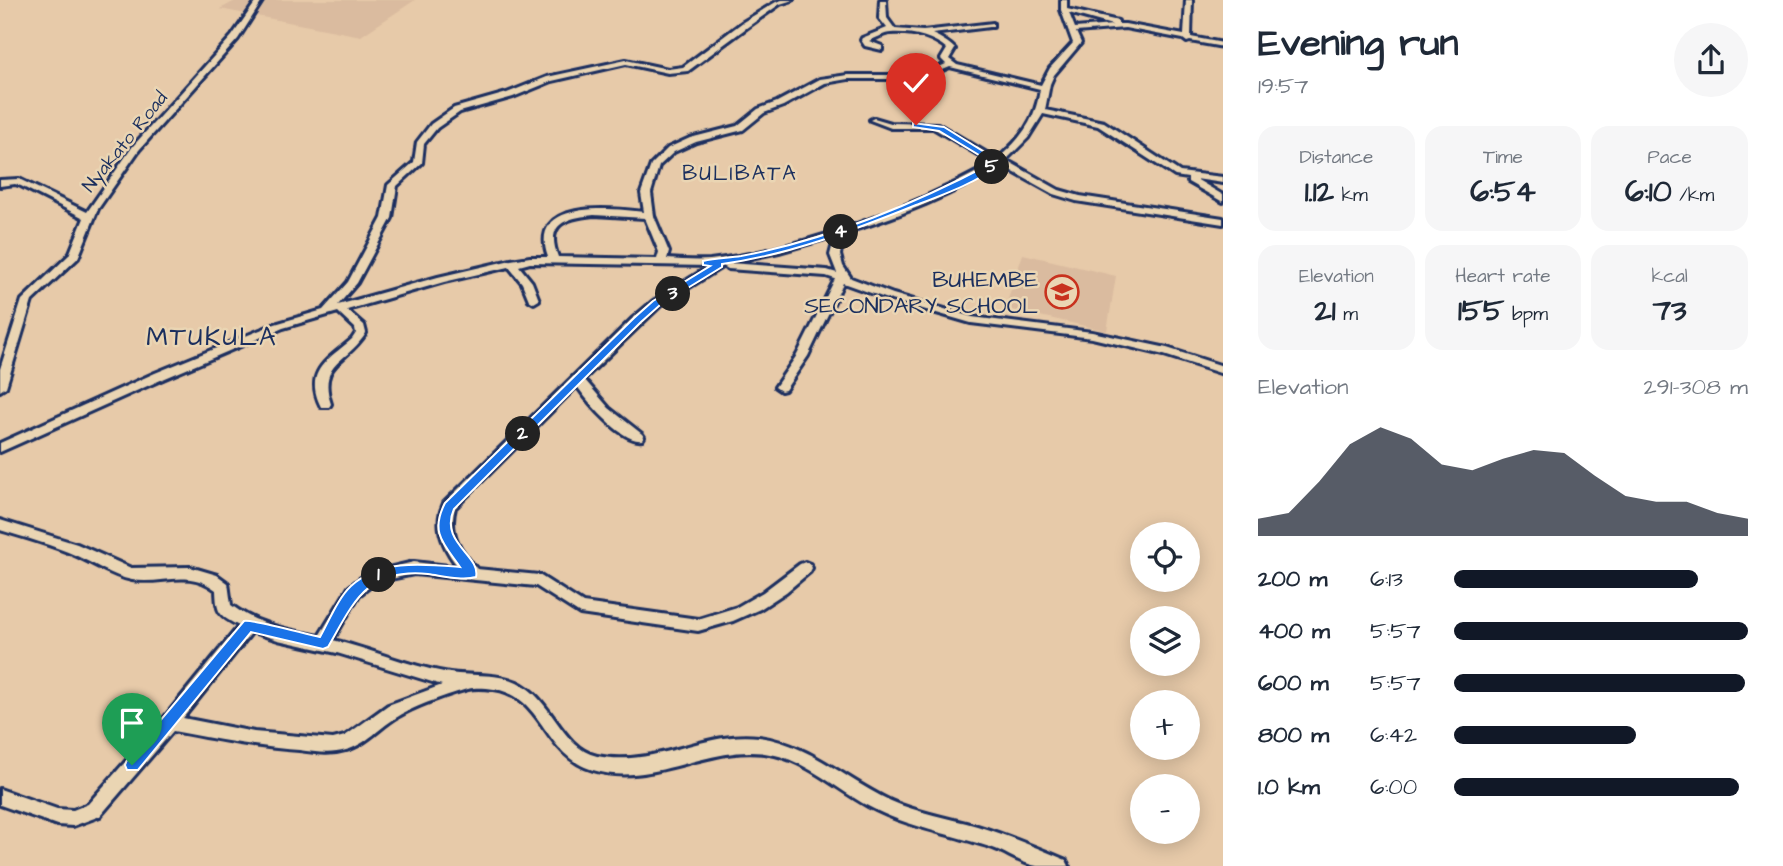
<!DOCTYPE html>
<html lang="en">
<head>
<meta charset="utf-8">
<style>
	body { margin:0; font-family:"Architects Daughter",sans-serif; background:#f6f6f7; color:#1f2937; height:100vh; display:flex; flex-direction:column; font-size:26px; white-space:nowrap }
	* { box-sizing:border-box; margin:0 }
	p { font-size:23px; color:#747a83 }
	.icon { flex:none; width:38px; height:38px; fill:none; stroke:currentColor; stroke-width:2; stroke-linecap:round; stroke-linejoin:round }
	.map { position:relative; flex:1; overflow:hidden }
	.panel { display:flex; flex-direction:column; background:#fff; width:560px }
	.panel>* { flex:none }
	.buttons { position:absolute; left:1130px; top:522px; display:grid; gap:14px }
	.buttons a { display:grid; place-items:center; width:70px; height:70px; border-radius:50%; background:#fff; box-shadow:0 4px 18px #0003; font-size:35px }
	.pin { position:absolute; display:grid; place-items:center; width:60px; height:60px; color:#fff; margin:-72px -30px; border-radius:50% 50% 50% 0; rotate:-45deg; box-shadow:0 0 7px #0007 }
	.pin .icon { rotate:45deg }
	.km { position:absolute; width:35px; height:35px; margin:-18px; border-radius:50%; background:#222; color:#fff; font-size:19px; line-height:35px; text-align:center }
	.round { display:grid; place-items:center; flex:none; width:74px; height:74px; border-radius:37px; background:#f6f6f7 }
	.head { display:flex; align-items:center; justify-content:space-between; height:119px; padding:0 35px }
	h1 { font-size:38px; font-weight:800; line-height:52px }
	.metrics { display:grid; grid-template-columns:repeat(3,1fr); gap:10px; height:119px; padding:7px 35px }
	.metrics div { display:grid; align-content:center; border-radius:18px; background:#f6f6f7; text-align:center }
	.metrics b { font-size:30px; font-weight:800 }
	.metrics small { font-size:19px; font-weight:400 }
	.metrics p { font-size:19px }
	.chart { height:196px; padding:14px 35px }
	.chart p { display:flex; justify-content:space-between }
	.chart svg { width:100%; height:126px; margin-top:7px; fill:#111827; opacity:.7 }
	ul { padding:0 35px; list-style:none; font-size:23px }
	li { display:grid; grid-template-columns:112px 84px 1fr; align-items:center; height:52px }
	li i { height:18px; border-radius:9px; background:#111827 }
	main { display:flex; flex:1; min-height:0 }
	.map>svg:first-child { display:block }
	.built { fill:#dabb9f }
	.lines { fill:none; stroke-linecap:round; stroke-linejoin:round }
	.minor-casing { stroke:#1b2f5e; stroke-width:6 }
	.minor { fill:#ead5b3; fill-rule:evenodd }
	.route { fill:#1a73e8; stroke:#fff; stroke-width:2 }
	.labels { text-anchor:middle; stroke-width:5; stroke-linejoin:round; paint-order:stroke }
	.far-street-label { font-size:19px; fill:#1b2f5e; stroke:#ead5b3 }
	.far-quarter-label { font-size:21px; letter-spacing:2px; fill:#1b2f5e; stroke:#ead5b3 }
	.poi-label { font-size:23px; fill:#1b2f5e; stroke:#ead5b3; text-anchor:end }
	.quarter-label { font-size:26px; letter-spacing:2px; fill:#1b2f5e; stroke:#ead5b3 }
</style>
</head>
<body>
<main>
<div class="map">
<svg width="1223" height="866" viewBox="0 0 1223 866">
	<rect width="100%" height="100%" fill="#e7caa9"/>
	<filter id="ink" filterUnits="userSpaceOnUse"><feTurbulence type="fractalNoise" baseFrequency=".0143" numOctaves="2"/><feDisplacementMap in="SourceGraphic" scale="14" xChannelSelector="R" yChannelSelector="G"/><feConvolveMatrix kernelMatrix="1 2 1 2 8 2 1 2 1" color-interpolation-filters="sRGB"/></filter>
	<g filter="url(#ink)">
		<g class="built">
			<path d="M237,0H415L361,36L220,9Z"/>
			<path d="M1023,254L1116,276L1107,331L1005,308Z"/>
		</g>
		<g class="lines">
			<defs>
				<g id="minor">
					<path d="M257,0H263L238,39L139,150L98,209L78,258L32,301L6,387L0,391V369L22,300L69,255L84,218L21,186L15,184L0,186V180L19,179L87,212L133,146L232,36Z"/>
					<path d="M782,0H793L780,4L749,26L688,71L668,73L626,64L552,81L513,97L460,112L437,128L424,144L422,163L397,186L392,218L357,283L338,305L438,277L511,260L530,257H548C527,199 610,208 644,212L641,193L651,165L668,148L690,138L737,126L758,109L777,102L820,79L848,75H920L946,64L941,59L947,49C932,36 911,32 891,33C885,33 876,38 869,41L882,46V50L865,46L861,40L862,38L887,28L879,18L880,0H886L887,18L895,29L923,31L993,23V27H990L932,34C941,38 948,42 955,49L949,59L957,65L1041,85L1050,68L1073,43L1061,10V0H1067V9L1118,21V24H1125L1184,35L1186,0H1192L1191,37L1223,43V47L1190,41L1187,42L1183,39L1125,28L1076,32L1081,43L1054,75L1050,84L1045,110L1104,122L1180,172L1223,177V183L1196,179L1223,195V202L1188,182V178L1175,176L1098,126L1043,114L1028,138L1006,160L1059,190L1080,196L1223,218V224L1076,201L1053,194L1001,165C954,195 901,215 848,232L842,243L840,255L843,266L851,278L893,294L972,317L1092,332L1167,348L1223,366V374L1164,355L1092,338L971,323L885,298L843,283L808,356L785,390L781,391L775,387L797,355L835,279L826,276L728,269L723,266L727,263L722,264V267L661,305L584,379L609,408L642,434L644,437L642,440C622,443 588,402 577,386L455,508C448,533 460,551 477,569L539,575L583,603L698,619L737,607L763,592L800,564L805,562L810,564L812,568L810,572L786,592L760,609L733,621L698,631L580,614L536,586L414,574L376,582L359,595L333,640C370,649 406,665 444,672C469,677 494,672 517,682C552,698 561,748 597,756C654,768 705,730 759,737C809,744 846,780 891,801C918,813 949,818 977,826C1007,835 1037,848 1066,860L1069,866C1059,866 1047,866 1037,866C1022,864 1007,853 993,848C951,834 907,827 868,806C838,790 809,763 775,755C714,740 654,789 593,770C542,754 544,696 494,689C486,688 476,687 468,689C451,693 413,707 399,716C381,726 366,745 346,750C330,755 315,752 299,750C256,747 215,739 173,731L100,816L73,826L57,825L0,805V789L57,809L73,810L88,804L164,718L239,626C218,615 217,613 216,590C188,568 163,585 132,580C112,576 95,564 77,556C53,545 26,538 0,530V520L77,544L131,568L190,567L217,575L228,583L231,605C257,625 287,630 319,636L349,587L367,573L414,562L458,567C443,548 433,526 444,503L633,318L653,301L710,266L530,263L519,266L532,282L539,300L534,303L529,300L522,283L509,267L444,282L347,310L364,325L366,333C348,363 317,362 331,404L329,407H321C303,371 328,360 352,339L356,333L355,328L338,312L283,328L163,379L0,452V443L155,373L275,324L323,310L348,282L382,218L388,185L414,162L417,142L431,124L454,108L507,93L547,77L626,60L668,69L683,67L743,22L776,2ZM1069,13L1112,25H1113L1075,28ZM950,67L1040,89C1036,120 1020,140 997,159L938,124L891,123L874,118L870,120L891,128H933L992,163L988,166C909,209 800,250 710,260C696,261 681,260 667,259L669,252L654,216L651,193L659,166L674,152L696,142L743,130L764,113L783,106L825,83L848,79H921ZM594,215L645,218L659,252L657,259L558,257C545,224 565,218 594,215ZM835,236L830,255L837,273L827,270L729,263L779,252ZM252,632L278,640L337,653L442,685L388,705L345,736L333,739L254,732L183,718Z"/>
				</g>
			</defs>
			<use href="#minor" class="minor-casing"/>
			<use href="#minor" class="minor"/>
		</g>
	</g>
	<path class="route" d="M913,123L944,127L1002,163C978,182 945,194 916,205C854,230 789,255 722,264V267L660,305L641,322L454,509C439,543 481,555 476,577C462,581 443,576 428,574C366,568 354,602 328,647L323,649L251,632L138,770H127L125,765L127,760L244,621C253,619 305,634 320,637C329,621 338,598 351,586C380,559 424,564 460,567C443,543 430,532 445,503L634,318L653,301L710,266L703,265V261C716,258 728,258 741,256C826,240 916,203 992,163L939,131L913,127Z"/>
	<defs>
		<symbol id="school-ring" viewBox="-11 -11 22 22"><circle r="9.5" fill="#ead5b3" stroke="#c8321e" stroke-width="1.5"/><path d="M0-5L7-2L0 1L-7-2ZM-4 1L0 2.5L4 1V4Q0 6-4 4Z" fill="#c8321e"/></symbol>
	</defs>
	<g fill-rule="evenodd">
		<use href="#school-ring" x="1043" y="273" width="38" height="38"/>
	</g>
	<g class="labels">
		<g class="far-street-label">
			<text transform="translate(124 141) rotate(-51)" y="7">Nyakato Road</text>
		</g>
		<g class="far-quarter-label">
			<text x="740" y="180">BULIBATA</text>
		</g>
		<g class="poi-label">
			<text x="1038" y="287">BUHEMBE<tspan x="1038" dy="26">SECONDARY SCHOOL</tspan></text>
		</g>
		<g class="quarter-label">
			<text x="212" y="345">MTUKULA</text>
		</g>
	</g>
</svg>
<div class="buttons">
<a><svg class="icon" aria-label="locate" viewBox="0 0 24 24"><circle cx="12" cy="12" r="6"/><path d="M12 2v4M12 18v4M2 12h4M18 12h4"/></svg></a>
<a><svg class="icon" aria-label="layers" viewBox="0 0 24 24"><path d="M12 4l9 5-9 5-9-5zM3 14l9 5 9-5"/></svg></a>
<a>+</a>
<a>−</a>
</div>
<div class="pin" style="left:132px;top:765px;background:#1e9e55"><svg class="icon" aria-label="arrive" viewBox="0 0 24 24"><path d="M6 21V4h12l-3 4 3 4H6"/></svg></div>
<div class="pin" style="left:916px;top:125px;background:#d93025"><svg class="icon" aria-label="check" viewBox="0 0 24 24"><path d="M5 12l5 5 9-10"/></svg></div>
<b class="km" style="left:379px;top:575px">1</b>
<b class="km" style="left:523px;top:434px">2</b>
<b class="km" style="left:673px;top:294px">3</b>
<b class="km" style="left:841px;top:232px">4</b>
<b class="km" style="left:992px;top:167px">5</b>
</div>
<section class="panel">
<div class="head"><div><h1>Evening run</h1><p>19:57</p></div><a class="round"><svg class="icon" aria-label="share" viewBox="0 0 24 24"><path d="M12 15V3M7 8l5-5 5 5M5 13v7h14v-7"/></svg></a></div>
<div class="metrics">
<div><p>Distance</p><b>1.12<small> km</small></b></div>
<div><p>Time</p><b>6:54</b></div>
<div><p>Pace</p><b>6:10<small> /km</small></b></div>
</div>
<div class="metrics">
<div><p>Elevation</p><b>21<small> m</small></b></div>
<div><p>Heart rate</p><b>155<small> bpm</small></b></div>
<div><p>kcal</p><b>73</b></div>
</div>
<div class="chart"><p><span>Elevation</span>291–308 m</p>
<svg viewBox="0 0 160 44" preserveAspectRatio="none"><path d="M0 44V38L10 36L20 25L30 12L40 6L50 10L60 19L70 21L80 17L90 14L100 15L110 23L120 30L130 32L140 32L150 36L160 38V44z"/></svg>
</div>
<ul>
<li><b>200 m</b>6:13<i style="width:83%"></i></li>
<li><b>400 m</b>5:57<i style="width:100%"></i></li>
<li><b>600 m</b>5:57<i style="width:99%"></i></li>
<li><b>800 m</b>6:42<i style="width:62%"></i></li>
<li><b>1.0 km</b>6:00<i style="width:97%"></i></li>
</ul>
</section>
</main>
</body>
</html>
